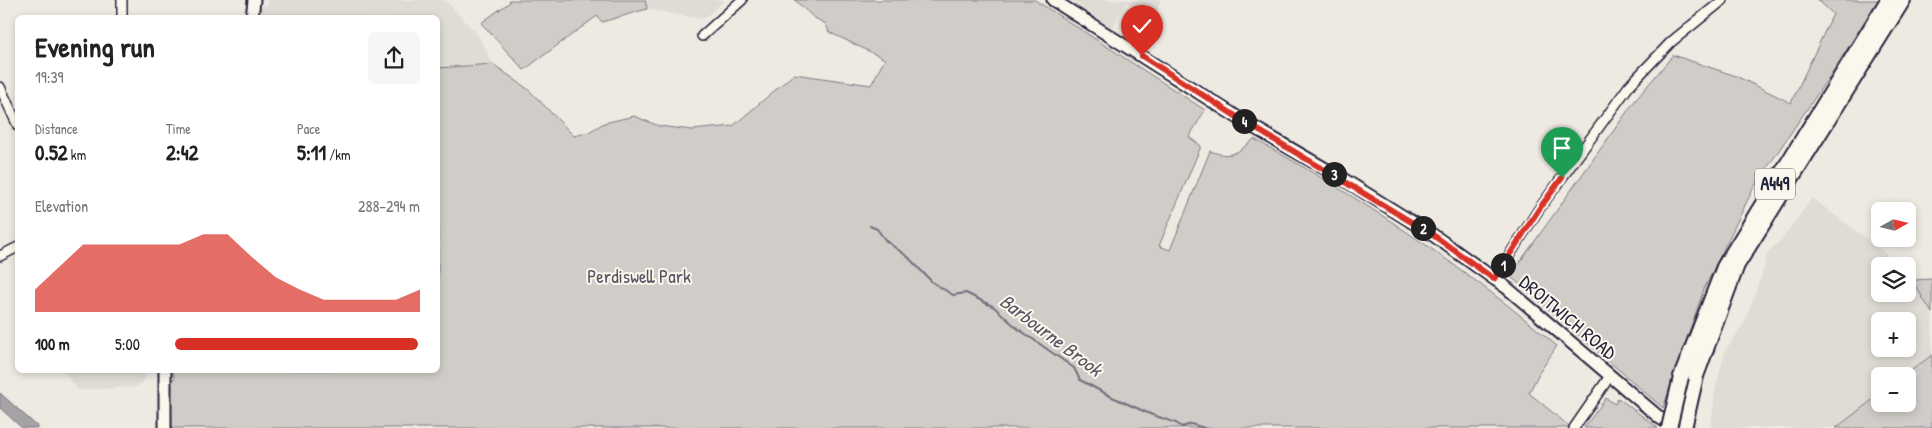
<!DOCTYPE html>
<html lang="en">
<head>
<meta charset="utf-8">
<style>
	body { margin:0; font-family:"Patrick Hand",sans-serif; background:#f6f6f6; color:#222; height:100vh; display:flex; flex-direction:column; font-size:19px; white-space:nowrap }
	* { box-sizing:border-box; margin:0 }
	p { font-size:16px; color:#767676 }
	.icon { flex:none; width:28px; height:28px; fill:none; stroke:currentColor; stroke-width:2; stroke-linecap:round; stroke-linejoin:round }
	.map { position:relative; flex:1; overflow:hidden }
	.drawer { position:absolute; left:15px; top:15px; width:425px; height:358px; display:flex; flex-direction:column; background:#fff; border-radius:8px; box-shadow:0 2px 8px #0003 }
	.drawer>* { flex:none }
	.needle { width:32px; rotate:82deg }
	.tools { position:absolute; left:1871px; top:202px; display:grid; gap:10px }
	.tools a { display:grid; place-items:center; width:45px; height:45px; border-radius:8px; background:#fff; box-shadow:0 2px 8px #0003; font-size:25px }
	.pin { position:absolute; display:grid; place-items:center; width:42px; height:42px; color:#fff; margin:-51px -21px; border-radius:50% 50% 50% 0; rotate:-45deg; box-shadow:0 0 5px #0007 }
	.pin .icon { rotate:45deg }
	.km { position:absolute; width:25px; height:25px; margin:-12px; border-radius:50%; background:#222; color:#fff; font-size:14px; line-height:25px; text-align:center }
	.round { display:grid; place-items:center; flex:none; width:52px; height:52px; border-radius:8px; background:#f6f6f6 }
	.overview { display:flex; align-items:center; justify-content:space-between; height:85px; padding:0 20px }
	h1 { font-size:28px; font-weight:800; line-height:38px }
	.stats { display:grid; grid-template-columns:repeat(3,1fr); gap:8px; height:85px; padding:5px 20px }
	.stats div { display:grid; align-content:center }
	.stats b { font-size:21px; font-weight:800 }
	.stats small { font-size:14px; font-weight:400 }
	.stats p { font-size:14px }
	.chart { height:140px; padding:10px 20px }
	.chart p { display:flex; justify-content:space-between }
	.chart svg { width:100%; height:90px; margin-top:5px; fill:#d93025; opacity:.7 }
	ul { padding:0 20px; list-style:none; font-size:16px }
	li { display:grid; grid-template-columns:80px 60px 1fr; align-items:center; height:38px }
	li i { height:12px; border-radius:6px; background:#d93025 }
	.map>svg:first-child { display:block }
	.built { fill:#dfdbd5; fill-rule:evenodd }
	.green { fill:#d0cdc9; stroke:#797882 }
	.water { fill:#a6a3a7; stroke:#716f7c }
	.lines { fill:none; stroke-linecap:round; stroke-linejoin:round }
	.stream { stroke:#716f7c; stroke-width:2 }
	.minor-casing { stroke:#22223b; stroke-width:12 }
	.major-casing { stroke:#22223b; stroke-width:15 }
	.highway-casing { stroke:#22223b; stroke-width:18 }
	.minor { stroke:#fbf7ec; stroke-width:9 }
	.major { stroke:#fbf7ec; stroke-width:11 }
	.highway { stroke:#fbf7ec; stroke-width:14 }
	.highway-bridge-casing { stroke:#22223b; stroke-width:18; stroke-linecap:butt }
	.highway-bridge { stroke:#fbf7ec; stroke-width:14 }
	.route-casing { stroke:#fff; stroke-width:10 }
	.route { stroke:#d93025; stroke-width:6 }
	.labels { text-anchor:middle; stroke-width:4; stroke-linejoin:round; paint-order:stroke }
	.shield { fill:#fbf7ec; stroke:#636270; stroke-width:1 }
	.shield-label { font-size:18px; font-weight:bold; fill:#22223b }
	.park-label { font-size:19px; fill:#565566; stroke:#fbf7ec }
	.street-label { font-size:19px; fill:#22223b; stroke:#fbf7ec }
	.water-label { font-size:20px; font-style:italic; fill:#575666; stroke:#fbf7ec }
</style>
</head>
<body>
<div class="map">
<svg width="1932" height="428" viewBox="0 0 1932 428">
	<rect width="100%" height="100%" fill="#eeeae2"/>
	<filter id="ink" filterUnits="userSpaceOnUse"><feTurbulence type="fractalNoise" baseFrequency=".02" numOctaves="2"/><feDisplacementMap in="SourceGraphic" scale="10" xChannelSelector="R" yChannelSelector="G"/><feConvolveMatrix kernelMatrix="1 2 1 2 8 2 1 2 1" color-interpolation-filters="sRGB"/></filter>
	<g filter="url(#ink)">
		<g class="built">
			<path d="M269,0H445L477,34L493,64L438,68V18H257L259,8L268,4Z"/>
			<path d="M645,0H725L706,17L701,19L647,9Z"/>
			<path d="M1071,0H1161L1154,17L1126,2L1112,29Z"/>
			<path d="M1812,198L1884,252L1898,266H1880V294H1908V276L1912,280L1932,279V428H1711L1715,391L1725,351L1744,324L1763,271L1768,252L1783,238ZM1880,321H1908V349H1880ZM1880,376H1908V404H1880Z"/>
			<path d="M62,370H146V377L142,383L135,387L78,390Z"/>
		</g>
		<g class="green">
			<path d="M509,0H645L647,9L602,22L597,16L524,70L481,23L510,2Z"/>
			<path d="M795,0H1035L1205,110L1189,137L1201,146L1159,246L1170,250L1210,151C1232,159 1237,153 1254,139C1361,198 1464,266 1557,346L1539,373L1529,393L1569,426V428H172L171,381L175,378L172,370H438V68L493,64L529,90L574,136L589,132L604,123L634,116L659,126L692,130L733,126L794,74L871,85L885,59L829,32L826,24L813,17Z"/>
			<path d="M1818,0H1878L1837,65L1754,187L1704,289L1663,408L1510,276L1634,102L1673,55L1736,76L1791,103L1833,14Z"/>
			<path d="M1932,279V313L1912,280Z"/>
			<path d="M1932,355V428H1836L1880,394V404H1908V376H1904Z"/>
			<path d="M1606,398L1615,404L1618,398L1658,428H1584Z"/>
		</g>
		<path class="water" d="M0,393L39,428H22L0,408Z"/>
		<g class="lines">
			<path class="stream" d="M870,226L877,229L886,241L908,257L932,282L953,295L966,293L994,307L1017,328L1074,368L1080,380L1110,396L1150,414L1176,423L1182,427L1191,424L1204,428"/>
			<defs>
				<g id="minor">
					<path d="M122,0V18"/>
					<path d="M702,36L742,0"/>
					<path d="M0,87L18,126"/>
					<path d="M0,256L18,247"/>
					<path d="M1494,279L1539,209L1629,86L1671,42L1723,0"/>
					<path d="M1574,428L1610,376"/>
				</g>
				<g id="major">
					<path d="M1053,0L1248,124L1343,179L1433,235L1507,288L1660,418L1676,428"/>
					<path d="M252,18L254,0"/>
					<path d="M165,428V370"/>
				</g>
				<g id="highway">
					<path d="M1681,377L1724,267L1888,0"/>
					<path d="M1684,428L1696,376L1737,265L1903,0"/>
				</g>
			</defs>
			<use href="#minor" class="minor-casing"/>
			<use href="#major" class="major-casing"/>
			<use href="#highway" class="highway-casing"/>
			<use href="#minor" class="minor"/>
			<use href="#major" class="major"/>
			<use href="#highway" class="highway"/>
			<defs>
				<path id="highway-bridge" d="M1669,428L1681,377"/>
			</defs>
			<use href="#highway-bridge" class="highway-bridge-casing"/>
			<use href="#highway-bridge" class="highway-bridge"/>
		</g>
	</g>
	<g class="lines" filter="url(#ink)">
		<defs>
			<path id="route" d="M1142,56L1248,124L1433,235L1494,279L1539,209L1562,178"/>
		</defs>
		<use href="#route" class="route-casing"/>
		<use href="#route" class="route"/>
	</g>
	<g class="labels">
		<rect class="shield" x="1755" y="168.5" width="40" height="31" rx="4"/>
		<g class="shield-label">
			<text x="1775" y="190">A449</text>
		</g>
		<g class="park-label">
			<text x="639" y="283">Perdiswell Park</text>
		</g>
		<g class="street-label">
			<text transform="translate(1568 317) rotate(40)" y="7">DROITWICH ROAD</text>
		</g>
		<g class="water-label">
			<text transform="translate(1051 335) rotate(37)" y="7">Barbourne Brook</text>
		</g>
	</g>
</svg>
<div class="tools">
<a><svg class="needle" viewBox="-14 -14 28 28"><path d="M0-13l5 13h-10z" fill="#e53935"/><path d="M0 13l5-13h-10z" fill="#767676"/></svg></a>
<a><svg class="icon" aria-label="layers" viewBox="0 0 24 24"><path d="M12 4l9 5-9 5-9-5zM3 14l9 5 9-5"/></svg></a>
<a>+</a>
<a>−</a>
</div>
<div class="pin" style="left:1562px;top:178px;background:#1e9e55"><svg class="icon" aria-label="arrive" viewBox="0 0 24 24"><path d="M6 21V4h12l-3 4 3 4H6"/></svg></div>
<div class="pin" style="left:1142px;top:56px;background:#d93025"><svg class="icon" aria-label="check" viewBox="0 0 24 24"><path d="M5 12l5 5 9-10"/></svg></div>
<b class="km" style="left:1503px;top:265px">1</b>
<b class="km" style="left:1423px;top:228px">2</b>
<b class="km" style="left:1334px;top:174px">3</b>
<b class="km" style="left:1244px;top:121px">4</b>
<section class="drawer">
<div class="overview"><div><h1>Evening run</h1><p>19:39</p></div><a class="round"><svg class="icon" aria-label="share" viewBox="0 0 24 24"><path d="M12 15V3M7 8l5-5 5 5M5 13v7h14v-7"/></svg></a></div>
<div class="stats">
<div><p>Distance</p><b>0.52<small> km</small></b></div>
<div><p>Time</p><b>2:42</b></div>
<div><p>Pace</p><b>5:11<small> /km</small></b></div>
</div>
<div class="chart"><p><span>Elevation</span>288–294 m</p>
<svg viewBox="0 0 160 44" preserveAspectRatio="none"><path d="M0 44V33L10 22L20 11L30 11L40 11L50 11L60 11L70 6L80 6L90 17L100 27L110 33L120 38L130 38L140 38L150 38L160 33V44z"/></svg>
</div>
<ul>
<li><b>100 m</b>5:00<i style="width:99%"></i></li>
</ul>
</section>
</div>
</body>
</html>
